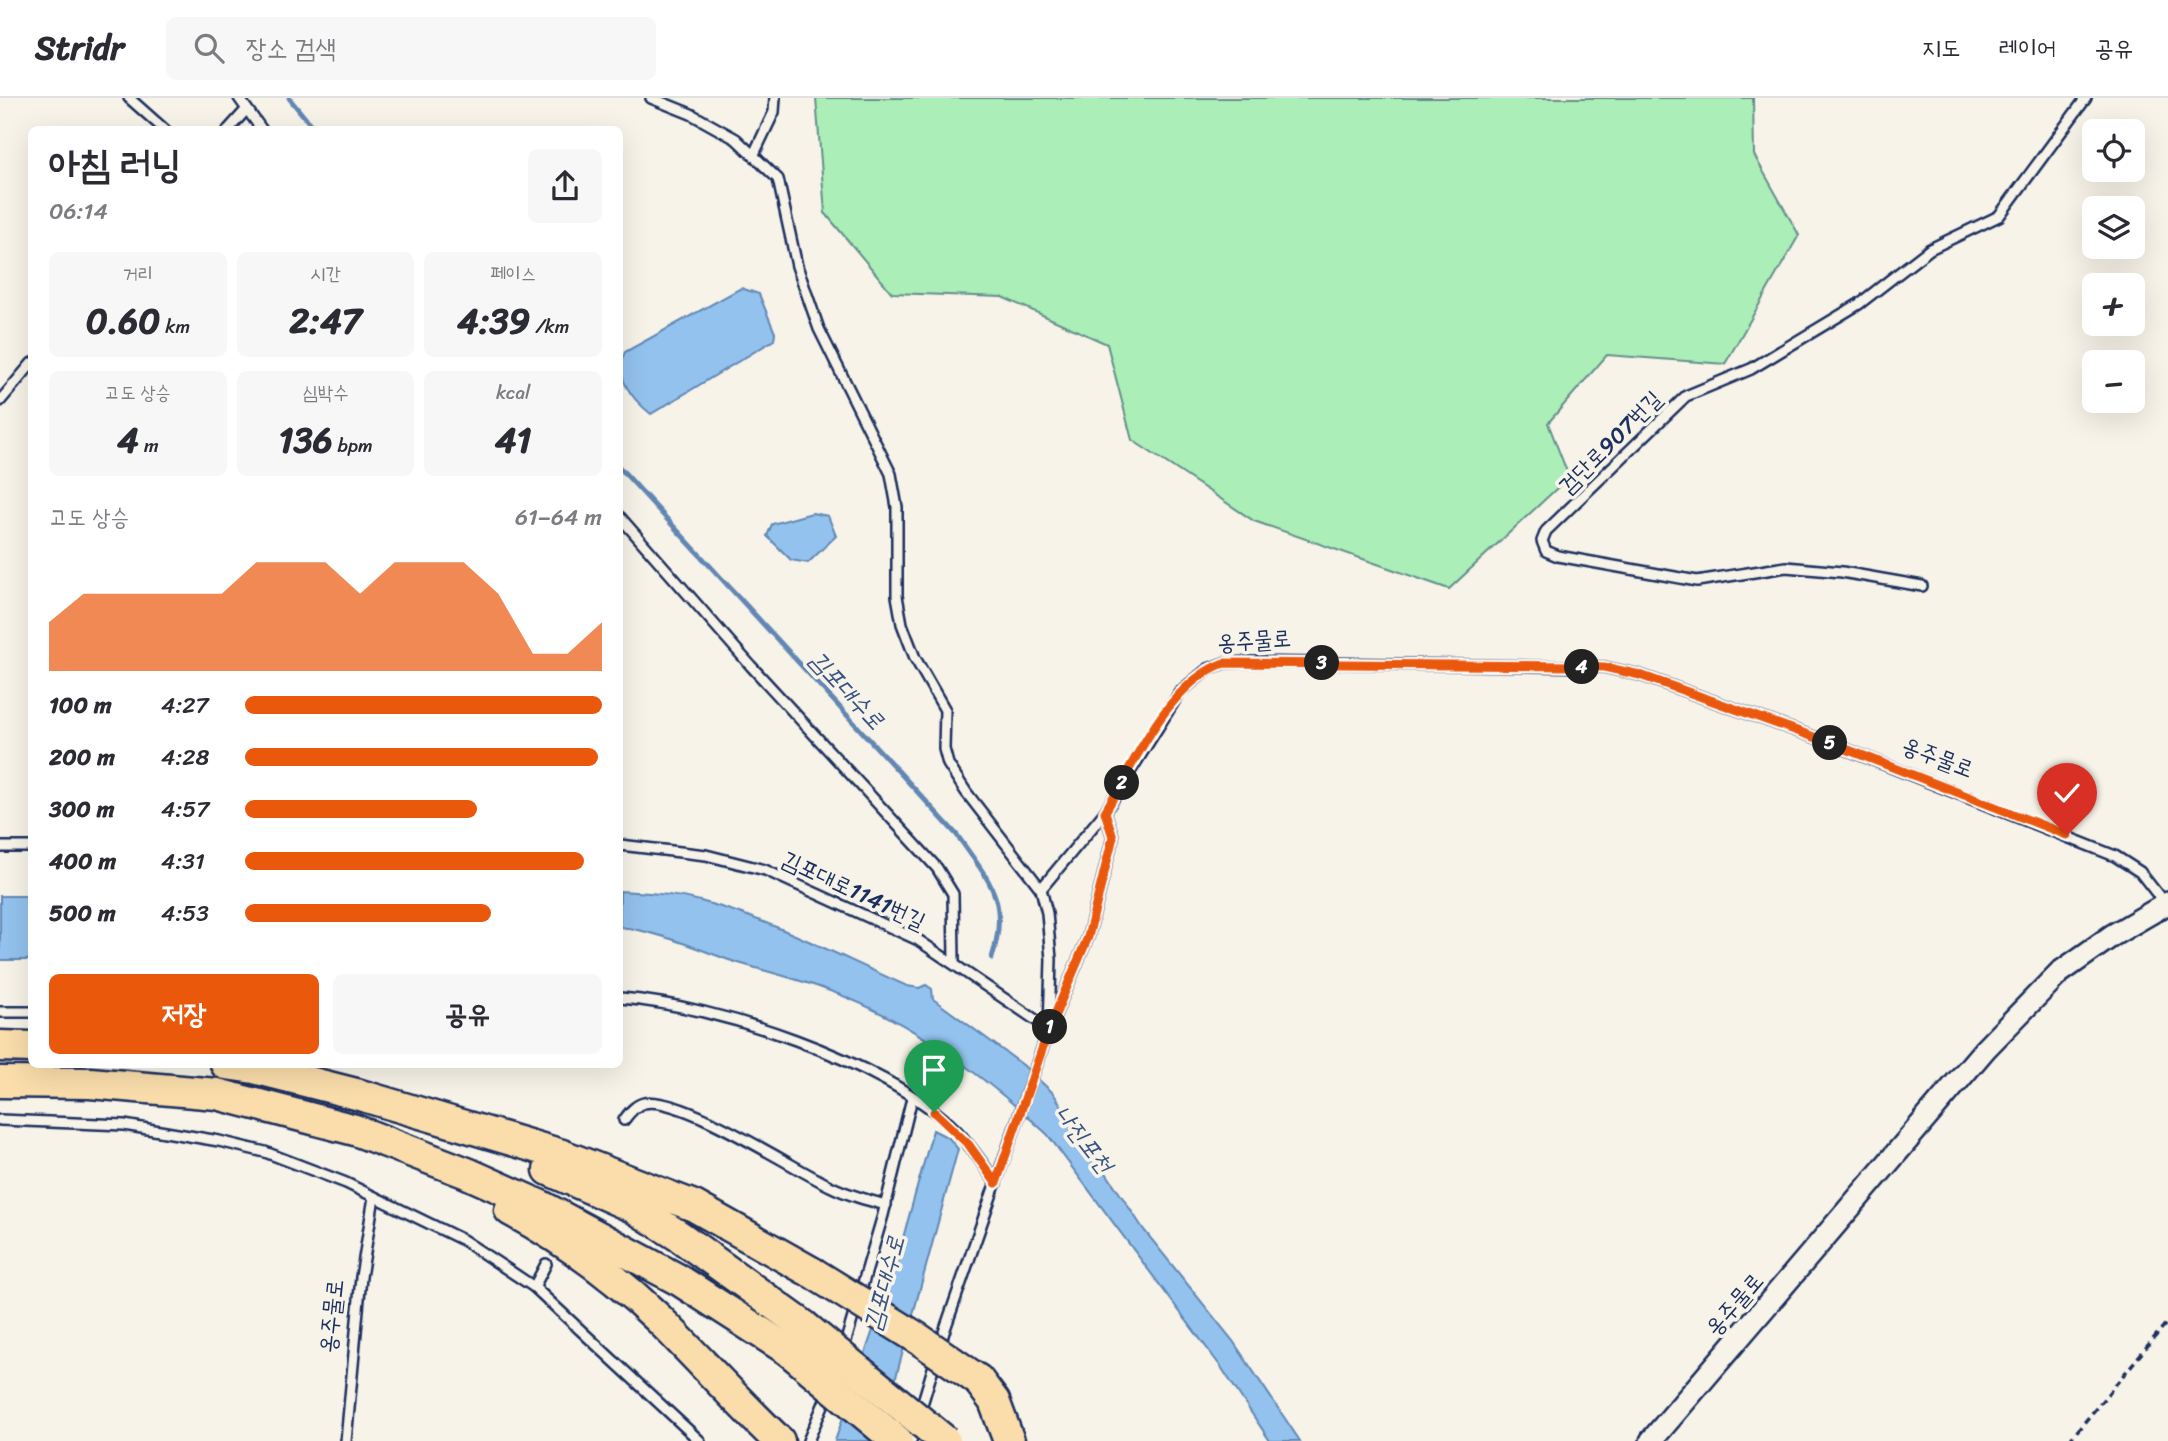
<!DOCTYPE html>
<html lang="ko">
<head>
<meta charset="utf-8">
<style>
	body { margin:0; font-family:Sriracha,"Poor Story",sans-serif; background:#f7f7f7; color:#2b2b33; height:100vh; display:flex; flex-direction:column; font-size:26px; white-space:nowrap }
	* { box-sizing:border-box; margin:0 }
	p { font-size:23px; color:#7c7c81 }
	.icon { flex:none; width:38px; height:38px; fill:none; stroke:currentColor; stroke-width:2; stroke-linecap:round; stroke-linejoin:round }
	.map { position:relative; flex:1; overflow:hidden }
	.panel { position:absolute; left:28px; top:28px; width:595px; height:942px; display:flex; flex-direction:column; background:#fff; border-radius:10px; box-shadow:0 7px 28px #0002 }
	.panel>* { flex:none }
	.controls { position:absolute; left:2082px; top:21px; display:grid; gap:14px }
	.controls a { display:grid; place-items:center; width:63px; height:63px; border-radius:10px; background:#fff; box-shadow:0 7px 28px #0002; font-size:35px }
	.pin { position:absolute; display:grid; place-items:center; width:60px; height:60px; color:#fff; margin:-72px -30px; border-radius:50% 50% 50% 0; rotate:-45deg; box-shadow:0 0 7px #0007 }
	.pin .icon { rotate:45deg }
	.km { position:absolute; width:35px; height:35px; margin:-18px; border-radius:50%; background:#222; color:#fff; font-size:19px; line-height:35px; text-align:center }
	.round { display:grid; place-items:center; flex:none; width:74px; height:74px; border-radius:10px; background:#f7f7f7 }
	.summary { display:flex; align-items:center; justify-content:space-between; height:119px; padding:0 21px }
	h1 { font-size:38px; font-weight:700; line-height:52px }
	.metrics { display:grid; grid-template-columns:repeat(3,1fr); gap:10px; height:119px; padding:7px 21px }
	.metrics div { display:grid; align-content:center; border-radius:10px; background:#f7f7f7; text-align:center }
	.metrics b { font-size:35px; font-weight:700 }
	.metrics small { font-size:19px; font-weight:400 }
	.metrics p { font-size:19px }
	.chart { height:196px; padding:14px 21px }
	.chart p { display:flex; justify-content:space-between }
	.chart svg { width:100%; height:126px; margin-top:7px; fill:#ea580c; opacity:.7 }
	.button { display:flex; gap:14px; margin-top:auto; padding:14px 21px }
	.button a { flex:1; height:80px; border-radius:10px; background:#ea580c; color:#fff; font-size:28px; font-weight:700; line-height:80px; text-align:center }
	.button a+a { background:#f7f7f7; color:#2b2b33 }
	ul { padding:0 21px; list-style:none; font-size:23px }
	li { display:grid; grid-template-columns:112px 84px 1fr; align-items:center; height:52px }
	li i { height:18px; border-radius:9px; background:#ea580c }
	header { display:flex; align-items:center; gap:42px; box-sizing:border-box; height:98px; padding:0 35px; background:#fff; border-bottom:2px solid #e1e1e2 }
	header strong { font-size:33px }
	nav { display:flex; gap:38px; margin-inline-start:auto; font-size:24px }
	.search { width:490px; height:63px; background:#f7f7f7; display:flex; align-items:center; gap:18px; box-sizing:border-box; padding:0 24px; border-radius:10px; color:#7c7c81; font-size:26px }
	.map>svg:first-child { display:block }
	.green { fill:#abeeb8; stroke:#638e8b; stroke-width:2 }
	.water { fill:#92c2ed; stroke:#6287b4; stroke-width:2 }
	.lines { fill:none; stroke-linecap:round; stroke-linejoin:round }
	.stream { stroke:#6287b4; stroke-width:5 }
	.service-casing { stroke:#1b2f5e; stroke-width:14 }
	.tertiary-casing { stroke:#1b2f5e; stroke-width:26 }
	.trunk-casing { stroke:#1b2f5e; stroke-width:35 }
	.path { stroke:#1b2f5e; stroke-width:3.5; stroke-dasharray:7 5; stroke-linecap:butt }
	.service { stroke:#f7f3e8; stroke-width:9 }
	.tertiary { stroke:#f7f3e8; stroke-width:21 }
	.trunk { stroke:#faddab; stroke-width:30 }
	.trunk-bridge-casing { stroke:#1b2f5e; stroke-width:35; stroke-linecap:butt }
	.trunk-bridge { stroke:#faddab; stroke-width:30 }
	.route-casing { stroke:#fff; stroke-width:14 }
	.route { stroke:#ea580c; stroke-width:9 }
	.labels { text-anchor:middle; stroke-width:7; stroke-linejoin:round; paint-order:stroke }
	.street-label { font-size:23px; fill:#1b2f5e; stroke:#f7f3e8 }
	.water-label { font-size:24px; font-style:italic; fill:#395482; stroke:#f7f3e8 }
</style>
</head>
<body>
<header>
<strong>Stridr</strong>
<div class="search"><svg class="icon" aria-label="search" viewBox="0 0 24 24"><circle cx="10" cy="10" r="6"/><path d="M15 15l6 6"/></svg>장소 검색</div>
<nav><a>지도</a><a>레이어</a><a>공유</a></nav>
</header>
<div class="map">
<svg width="2168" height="1343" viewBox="0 0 2168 1343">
	<rect width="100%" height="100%" fill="#f7f3e8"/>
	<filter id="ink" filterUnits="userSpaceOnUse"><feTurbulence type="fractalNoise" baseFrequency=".0143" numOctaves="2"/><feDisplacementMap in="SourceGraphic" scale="14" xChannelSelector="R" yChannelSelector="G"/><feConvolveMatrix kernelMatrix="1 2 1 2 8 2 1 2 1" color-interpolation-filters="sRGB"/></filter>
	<g filter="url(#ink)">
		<path class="green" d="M816,0H1753L1754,57L1799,137L1725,266L1607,257L1548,325L1569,379L1449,491L1254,423L1132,342L1107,246L1002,199L892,195L825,115Z"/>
		<g class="water">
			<path d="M741,190L759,196L775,235L774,242L651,316C632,301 613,278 625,254Z"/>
			<path d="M812,415L828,418L836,438L808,465L791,462L767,438L772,426Z"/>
			<path d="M620,793C648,795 677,796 704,804C774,823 841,859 907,888L919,890L926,887L932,891L933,901L1023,967L1053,995L1144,1132L1233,1243L1300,1343H1270L1221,1269L1047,1036C981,975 905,918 819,889C791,879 761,872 732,863C695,850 659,834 620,829Z"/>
			<rect x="0" y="798" width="31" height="64"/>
			<path d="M933,1032L949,1040L958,1051L893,1290L875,1343H835L896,1165Z"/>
		</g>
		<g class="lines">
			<g class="stream">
				<path d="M289,0L315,32"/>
				<path d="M620,370L957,737C989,783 1010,801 992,860"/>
			</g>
			<defs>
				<g id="service">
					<path d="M129,0L165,32"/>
					<path d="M239,0L262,32"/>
					<path d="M651,0L691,16L736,41L778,81L797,168L819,231L891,376L897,409V498L902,526L915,560L945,612L944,651L948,666L966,694L1041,791L1047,815L1051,861L1049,931L944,1234L911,1343"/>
					<path d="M228,32L246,12"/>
					<path d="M754,56L774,14L775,0"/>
					<path d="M0,303L32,265"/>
					<path d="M620,419L751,568L937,770L953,796L954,863"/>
					<path d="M1922,488L1842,474L1786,469L1697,483L1558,458L1546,453L1542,443L1546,433L1686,298L1751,271L1859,206L1930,151L1999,118L2086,0"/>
					<path d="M620,747L706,757L765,772L918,842L1049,931L1088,839L1113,739L1105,714"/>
					<path d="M0,749H32"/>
					<path d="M1041,791L1105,714L1180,594L1208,571L1224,565L1252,564L1604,569L1640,577L1828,644L2115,758L2140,774L2165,806"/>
					<path d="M620,900C716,907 882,962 954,1030C970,1046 983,1066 996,1085"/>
					<path d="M0,914H32"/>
					<path d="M0,1022L124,1027L219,1043L265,1054L346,1085L463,1142L534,1189L700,1343"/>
					<path d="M624,1022C629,1015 635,1007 644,1005C682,997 792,1070 830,1088C848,1097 867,1102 886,1107"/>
					<path d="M534,1189L546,1166"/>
					<path d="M843,1253L883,1117L912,1000"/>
					<path d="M346,1343L361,1179L374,1099"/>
					<path d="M808,1343L829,1293"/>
				</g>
				<path id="tertiary" d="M1651,1343L1985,951L2059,875L2113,837L2168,805"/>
				<g id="trunk">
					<path d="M0,948L32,949"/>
					<path d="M226,966L254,970L360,997L562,1057L694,1108L813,1175"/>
					<path d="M0,984L90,985L217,996L355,1032L467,1075L541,1108L679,1182L788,1252"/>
					<path d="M549,1072L633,1109L679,1138L804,1228"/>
					<path d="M510,1112C562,1140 615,1179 658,1220C699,1261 737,1303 779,1343"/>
					<path d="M978,1282L994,1303L1009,1343"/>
				</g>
			</defs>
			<use href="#service" class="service-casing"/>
			<use href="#tertiary" class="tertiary-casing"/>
			<use href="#trunk" class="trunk-casing"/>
			<path class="path" d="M2069,1343L2168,1223"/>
			<use href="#service" class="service"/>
			<use href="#tertiary" class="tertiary"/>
			<use href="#trunk" class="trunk"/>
			<defs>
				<g id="trunk-bridge">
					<path d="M813,1175L919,1241L978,1282"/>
					<path d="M804,1228L945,1343"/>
					<path d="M788,1252L897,1343"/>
				</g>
			</defs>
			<use href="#trunk-bridge" class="trunk-bridge-casing"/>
			<use href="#trunk-bridge" class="trunk-bridge"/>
		</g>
	</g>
	<g class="lines" filter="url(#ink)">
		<defs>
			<path id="route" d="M934,1014L969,1047L996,1085L1049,931L1088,839L1113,739L1105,714C1134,665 1168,585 1224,565L1578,568L1604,569L1640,577L1828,644L2067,737"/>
		</defs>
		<use href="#route" class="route-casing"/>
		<use href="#route" class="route"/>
	</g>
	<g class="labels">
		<g class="street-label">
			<text transform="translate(1610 344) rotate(-45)" y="8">검단로907번길</text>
			<text transform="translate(1254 542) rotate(-4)" y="8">옹주물로</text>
			<text transform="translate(1938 659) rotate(21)" y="8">옹주물로</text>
			<text transform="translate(854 792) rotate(25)" y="8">김포대로1141번길</text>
			<text transform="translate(1734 1206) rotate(-49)" y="8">옹주물로</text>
			<text transform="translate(331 1218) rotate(-84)" y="8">옹주물로</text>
		</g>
		<g class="water-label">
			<text transform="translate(847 592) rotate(47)" y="8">김포대수로</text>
			<text transform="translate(1084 1041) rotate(52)" y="8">나진포천</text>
			<text transform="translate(884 1185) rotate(-75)" y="8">김포대수로</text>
		</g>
	</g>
</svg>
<div class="controls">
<a><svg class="icon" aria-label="locate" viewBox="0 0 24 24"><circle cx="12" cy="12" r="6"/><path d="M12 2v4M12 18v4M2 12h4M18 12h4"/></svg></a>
<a><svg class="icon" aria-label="layers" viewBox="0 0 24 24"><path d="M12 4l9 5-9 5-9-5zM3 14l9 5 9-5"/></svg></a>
<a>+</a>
<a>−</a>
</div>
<div class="pin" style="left:934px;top:1014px;background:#1e9e55"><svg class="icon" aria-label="arrive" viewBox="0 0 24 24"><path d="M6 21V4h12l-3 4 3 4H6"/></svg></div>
<div class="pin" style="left:2067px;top:737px;background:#d93025"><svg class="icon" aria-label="check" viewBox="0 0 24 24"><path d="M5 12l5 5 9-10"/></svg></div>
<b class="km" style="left:1050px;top:929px">1</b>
<b class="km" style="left:1122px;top:685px">2</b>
<b class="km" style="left:1322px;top:565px">3</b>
<b class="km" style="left:1582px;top:569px">4</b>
<b class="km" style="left:1830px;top:645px">5</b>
<section class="panel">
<div class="summary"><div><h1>아침 러닝</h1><p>06:14</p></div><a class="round"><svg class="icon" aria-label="share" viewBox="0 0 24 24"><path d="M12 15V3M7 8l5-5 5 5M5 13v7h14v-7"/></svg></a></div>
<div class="metrics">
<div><p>거리</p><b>0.60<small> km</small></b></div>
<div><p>시간</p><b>2:47</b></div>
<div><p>페이스</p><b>4:39<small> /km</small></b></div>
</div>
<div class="metrics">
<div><p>고도 상승</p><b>4<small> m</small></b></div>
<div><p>심박수</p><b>136<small> bpm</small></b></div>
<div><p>kcal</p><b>41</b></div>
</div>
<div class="chart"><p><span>고도 상승</span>61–64 m</p>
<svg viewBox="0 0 160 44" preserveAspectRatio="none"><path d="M0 44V27L10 17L20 17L30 17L40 17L50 17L60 6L70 6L80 6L90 17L100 6L110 6L120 6L130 17L140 38L150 38L160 27V44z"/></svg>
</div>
<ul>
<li><b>100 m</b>4:27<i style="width:100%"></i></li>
<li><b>200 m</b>4:28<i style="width:99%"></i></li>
<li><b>300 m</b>4:57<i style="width:65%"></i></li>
<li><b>400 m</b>4:31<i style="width:95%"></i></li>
<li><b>500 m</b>4:53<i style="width:69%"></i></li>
</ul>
<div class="button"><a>저장</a><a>공유</a></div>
</section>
</div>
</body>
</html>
